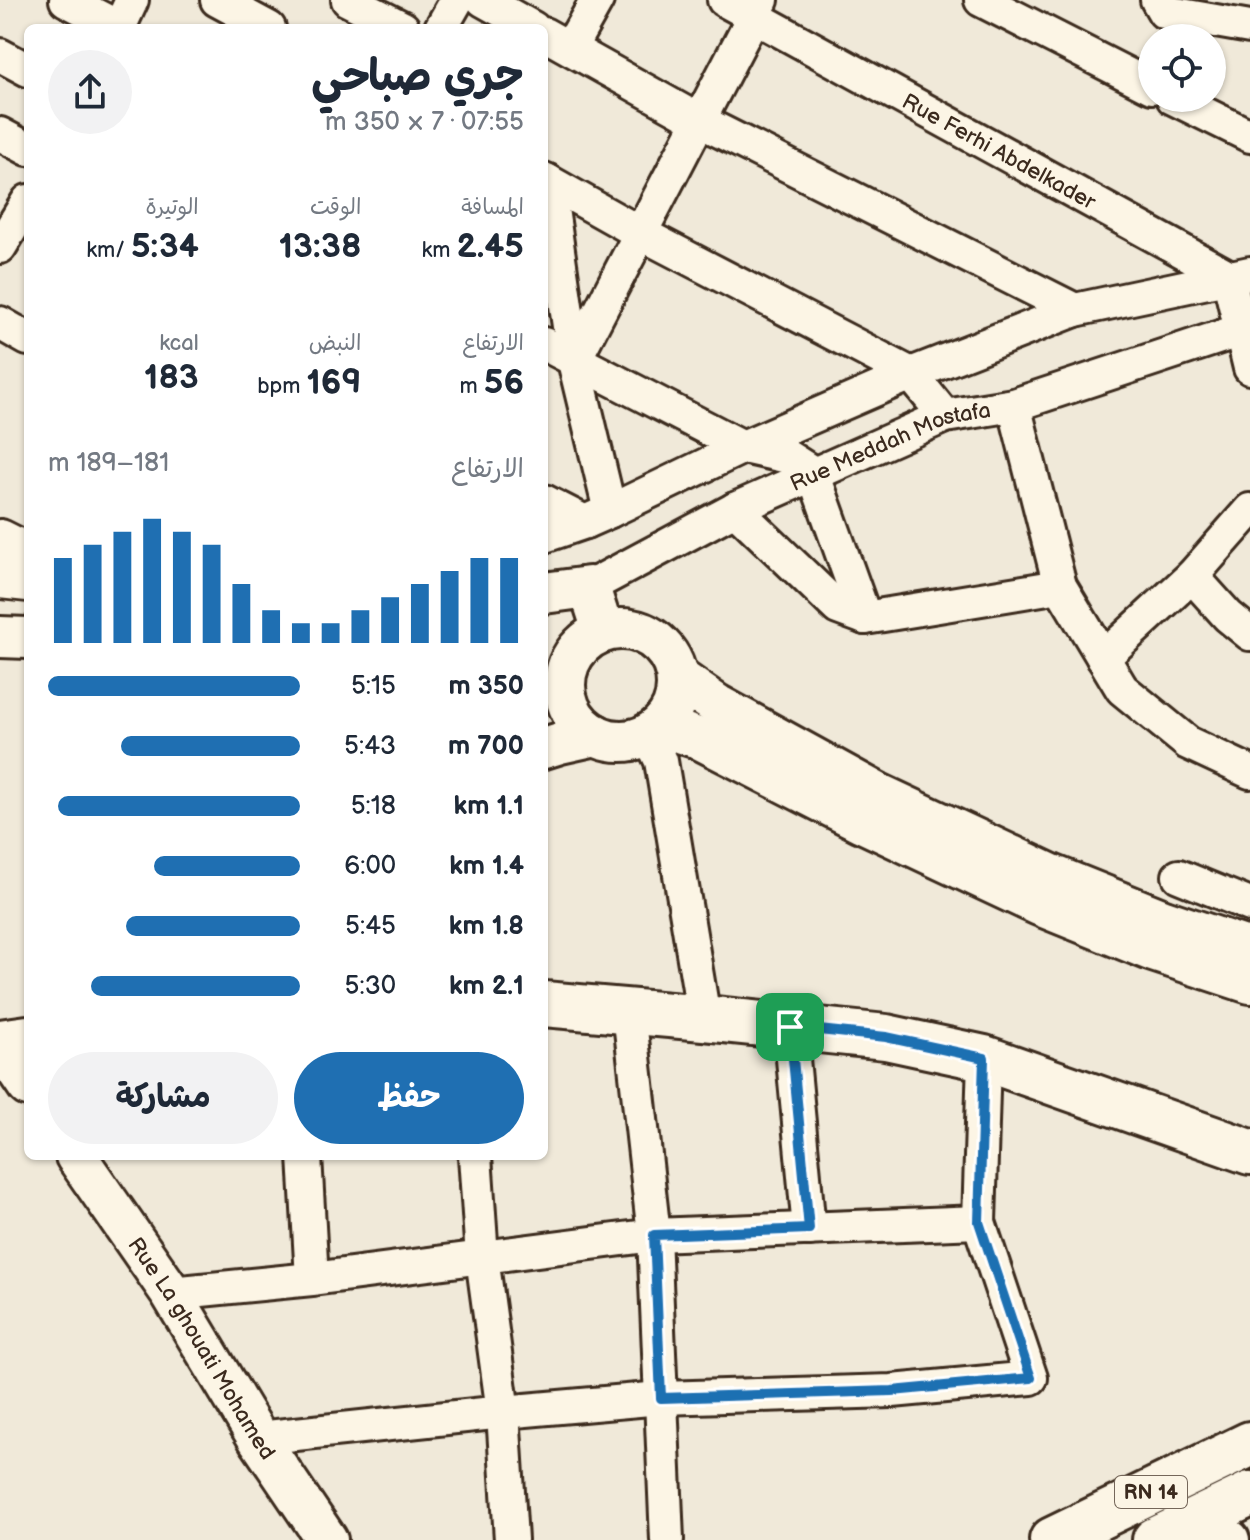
<!DOCTYPE html>
<html lang="ar">
<head>
<meta charset="utf-8">
<style>
	body { margin:0; font-family:"Balsamiq Sans","Playpen Sans Arabic",sans-serif; background:#f2f2f3; color:#1f2937; direction:rtl; height:100vh; display:flex; flex-direction:column; font-size:30px; white-space:nowrap }
	* { box-sizing:border-box; margin:0 }
	p { font-size:26px; color:#747a83 }
	.icon { flex:none; width:44px; height:44px; fill:none; stroke:currentColor; stroke-width:2; stroke-linecap:round; stroke-linejoin:round }
	.map { position:relative; flex:1; overflow:hidden; direction:ltr }
	.side { position:absolute; left:24px; top:24px; width:524px; height:1136px; display:flex; flex-direction:column; background:#fff; border-radius:12px; box-shadow:0 2px 6px #0004; direction:rtl }
	.side>* { flex:none }
	.fabs { position:absolute; left:1138px; top:24px; display:grid; gap:16px }
	.fabs a { display:grid; place-items:center; width:88px; height:88px; border-radius:50%; background:#fff; box-shadow:0 2px 6px #0004; font-size:40px }
	.pin { position:absolute; display:grid; place-items:center; width:68px; height:68px; color:#fff; margin:-34px; border-radius:16px; box-shadow:0 4px 12px #0006 }
	.round { display:grid; place-items:center; flex:none; width:84px; height:84px; border-radius:42px; background:#f2f2f3 }
	.headline { display:flex; align-items:center; justify-content:space-between; height:136px; padding:0 24px }
	h1 { font-size:44px; font-weight:700; line-height:60px }
	.metrics { display:grid; grid-template-columns:repeat(3,1fr); gap:12px; height:136px; padding:8px 24px }
	.metrics div { display:grid; align-content:center }
	.metrics b { font-size:34px; font-weight:700 }
	.metrics small { font-size:22px; font-weight:400 }
	.metrics p { font-size:22px }
	.chart { height:224px; padding:16px 24px }
	.chart p { display:flex; justify-content:space-between }
	.chart svg { width:100%; height:144px; margin-top:8px; stroke:#1f6fb2; stroke-width:6 }
	.primary-button { display:flex; gap:16px; margin-top:auto; padding:16px 24px }
	.primary-button a { flex:1; height:92px; border-radius:48px; background:#1f6fb2; color:#fff; font-size:32px; font-weight:700; line-height:92px; text-align:center }
	.primary-button a+a { background:#f2f2f3; color:#1f2937 }
	ul { padding:0 24px; list-style:none; font-size:26px }
	li { display:grid; grid-template-columns:128px 96px 1fr; align-items:center; height:60px }
	li i { height:20px; border-radius:10px; background:#1f6fb2 }
	.map>svg:first-child { display:block }
	.lines { fill:none; stroke-linecap:round; stroke-linejoin:round }
	.minor-casing { stroke:#3b2a1e; stroke-width:38 }
	.tertiary-casing { stroke:#3b2a1e; stroke-width:46 }
	.secondary-casing { stroke:#3b2a1e; stroke-width:50 }
	.primary-casing { stroke:#3b2a1e; stroke-width:50 }
	.minor { stroke:#fcf5e5; stroke-width:32 }
	.tertiary { stroke:#fcf5e5; stroke-width:40 }
	.secondary { stroke:#fcf5e5; stroke-width:44 }
	.primary { stroke:#fcf5e5; stroke-width:44 }
	.route-casing { stroke:#fff; stroke-width:16 }
	.route { stroke:#1f6fb2; stroke-width:10 }
	.labels { text-anchor:middle; stroke-width:6; stroke-linejoin:round; paint-order:stroke }
	.shield { fill:#fcf5e5; stroke:#75675a; stroke-width:2 }
	.shield-label { font-size:20px; font-weight:bold; fill:#3b2a1e }
	.street-label { font-size:22px; fill:#3b2a1e; stroke:#fcf5e5 }
</style>
</head>
<body>
<div class="map">
<svg width="1250" height="1540" viewBox="0 0 1250 1540">
	<rect width="100%" height="100%" fill="#f0e9d9"/>
	<filter id="ink" filterUnits="userSpaceOnUse"><feTurbulence type="fractalNoise" baseFrequency=".0125" numOctaves="2"/><feDisplacementMap in="SourceGraphic" scale="16" xChannelSelector="R" yChannelSelector="G"/><feConvolveMatrix kernelMatrix="1 2 1 2 8 2 1 2 1" color-interpolation-filters="sRGB"/></filter>
	<g filter="url(#ink)">
		<g class="lines">
			<defs>
				<g id="minor">
					<path d="M66,0L120,28"/>
					<path d="M217,0L269,28"/>
					<path d="M348,0L403,28"/>
					<path d="M483,0L533,28"/>
					<path id="s1" d="M724,0L1228,276L1250,368"/>
					<path d="M981,0L1152,87"/>
					<path d="M1157,0L1164,12L1250,27"/>
					<path d="M119,28L132,0"/>
					<path d="M441,28L457,0"/>
					<path d="M544,34L698,120L1075,310"/>
					<path d="M570,48L597,0"/>
					<path d="M0,55L28,70"/>
					<path d="M1173,98L1250,136"/>
					<path d="M0,134L28,149"/>
					<path d="M544,179L640,233L911,374L945,416"/>
					<path d="M548,181L574,361L610,511"/>
					<path d="M0,247L28,201"/>
					<path d="M0,323L28,339"/>
					<path d="M544,344L743,447L788,457L813,473L865,618"/>
					<path d="M574,361L762,0"/>
					<path d="M1014,405L1060,586L1122,689L1188,743L1250,772"/>
					<path d="M544,501L585,522"/>
					<path d="M735,509L838,608L865,618L1060,586"/>
					<path d="M544,536L585,522L610,511L743,447L911,374L1075,310L1250,273"/>
					<path d="M1192,576L1228,616L1250,634"/>
					<path id="s2" d="M589,587L735,509L945,416L1014,405L1250,327"/>
					<path d="M1103,658L1192,576L1250,510"/>
					<path d="M648,734L661,761L704,1018"/>
					<path d="M1179,876L1250,905"/>
					<path d="M629,1012L654,1235L667,1540"/>
					<path d="M790,1027L809,1229"/>
					<path d="M305,1156L312,1279"/>
					<path d="M475,1156L482,1257L503,1412L511,1540"/>
					<path d="M171,1293L312,1279L654,1235L979,1222"/>
					<path d="M258,1438L503,1412L661,1398L892,1391L1031,1378L979,1222L984,1058"/>
				</g>
				<g id="tertiary">
					<path d="M0,540L28,554"/>
					<path d="M0,578L28,581"/>
					<path d="M544,593L589,587L603,631"/>
					<circle cx="621" cy="685" r="56"/>
					<path d="M0,637L28,638"/>
					<path d="M677,677L717,705L877,793L1052,875L1164,920L1250,949"/>
					<path d="M660,726L698,738L862,822L1039,905L1153,951L1250,983"/>
					<path d="M544,748L560,743L596,735"/>
					<path d="M0,1045L28,1086"/>
					<path id="s3" d="M76,1156L171,1293L258,1438L327,1540"/>
					<path d="M1198,1519L1229,1540"/>
				</g>
				<g id="secondary">
					<path d="M544,1004L704,1018L886,1037L984,1058L1250,1152"/>
					<path d="M0,1042L28,1038"/>
				</g>
				<g id="primary">
					<path d="M1052,1540L1250,1444"/>
					<path d="M1155,1540L1250,1494"/>
				</g>
			</defs>
			<use href="#minor" class="minor-casing"/>
			<use href="#tertiary" class="tertiary-casing"/>
			<use href="#secondary" class="secondary-casing"/>
			<use href="#primary" class="primary-casing"/>
			<use href="#minor" class="minor"/>
			<use href="#tertiary" class="tertiary"/>
			<use href="#secondary" class="secondary"/>
			<use href="#primary" class="primary"/>
		</g>
	</g>
	<g class="lines" filter="url(#ink)">
		<defs>
			<path id="route" d="M790,1027L886,1037L984,1058L979,1222L1031,1378L892,1391L661,1398L654,1235L809,1229Z"/>
		</defs>
		<use href="#route" class="route-casing"/>
		<use href="#route" class="route"/>
	</g>
	<g class="labels">
		<rect class="shield" x="1115" y="1476" width="72" height="32" rx="6"/>
		<g class="shield-label">
			<text x="1151" y="1499">RN 14</text>
		</g>
		<g class="street-label">
			<text dy="8" stroke="none"><textPath href="#s1" startOffset="314">Rue Ferhi Abdelkader</textPath></text>
			<text dy="8" stroke="none"><textPath href="#s2" startOffset="334">Rue Meddah Mostafa</textPath></text>
			<text dy="8" stroke="none"><textPath href="#s3" startOffset="230">Rue La ghouati Mohamed</textPath></text>
		</g>
	</g>
</svg>
<div class="fabs">
<a><svg class="icon" aria-label="locate" viewBox="0 0 24 24"><circle cx="12" cy="12" r="6"/><path d="M12 2v4M12 18v4M2 12h4M18 12h4"/></svg></a>
</div>
<div class="pin" style="left:790px;top:1027px;background:#1e9e55"><svg class="icon" aria-label="arrive" viewBox="0 0 24 24"><path d="M6 21V4h12l-3 4 3 4H6"/></svg></div>
<section class="side">
<div class="headline"><div><h1>جري صباحي</h1><p>07:55 · 7 × 350 m</p></div><a class="round"><svg class="icon" aria-label="share" viewBox="0 0 24 24"><path d="M12 15V3M7 8l5-5 5 5M5 13v7h14v-7"/></svg></a></div>
<div class="metrics">
<div><p>المسافة</p><b>2.45<small> km</small></b></div>
<div><p>الوقت</p><b>13:38</b></div>
<div><p>الوتيرة</p><b>5:34<small> /km</small></b></div>
</div>
<div class="metrics">
<div><p>الارتفاع</p><b>56<small> m</small></b></div>
<div><p>النبض</p><b>169<small> bpm</small></b></div>
<div><p>kcal</p><b>183</b></div>
</div>
<div class="chart"><p><span>الارتفاع</span>181–189 m</p>
<svg viewBox="0 0 160 44" preserveAspectRatio="none"><path d="M5 44V18M15 44V14M25 44V10M35 44V6M45 44V10M55 44V14M65 44V26M75 44V34M85 44V38M95 44V38M105 44V34M115 44V30M125 44V26M135 44V22M145 44V18M155 44V18"/></svg>
</div>
<ul>
<li><b>350 m</b>5:15<i style="width:100%"></i></li>
<li><b>700 m</b>5:43<i style="width:71%"></i></li>
<li><b>1.1 km</b>5:18<i style="width:96%"></i></li>
<li><b>1.4 km</b>6:00<i style="width:58%"></i></li>
<li><b>1.8 km</b>5:45<i style="width:69%"></i></li>
<li><b>2.1 km</b>5:30<i style="width:83%"></i></li>
</ul>
<div class="primary-button"><a>حفظ</a><a>مشاركة</a></div>
</section>
</div>
</body>
</html>
